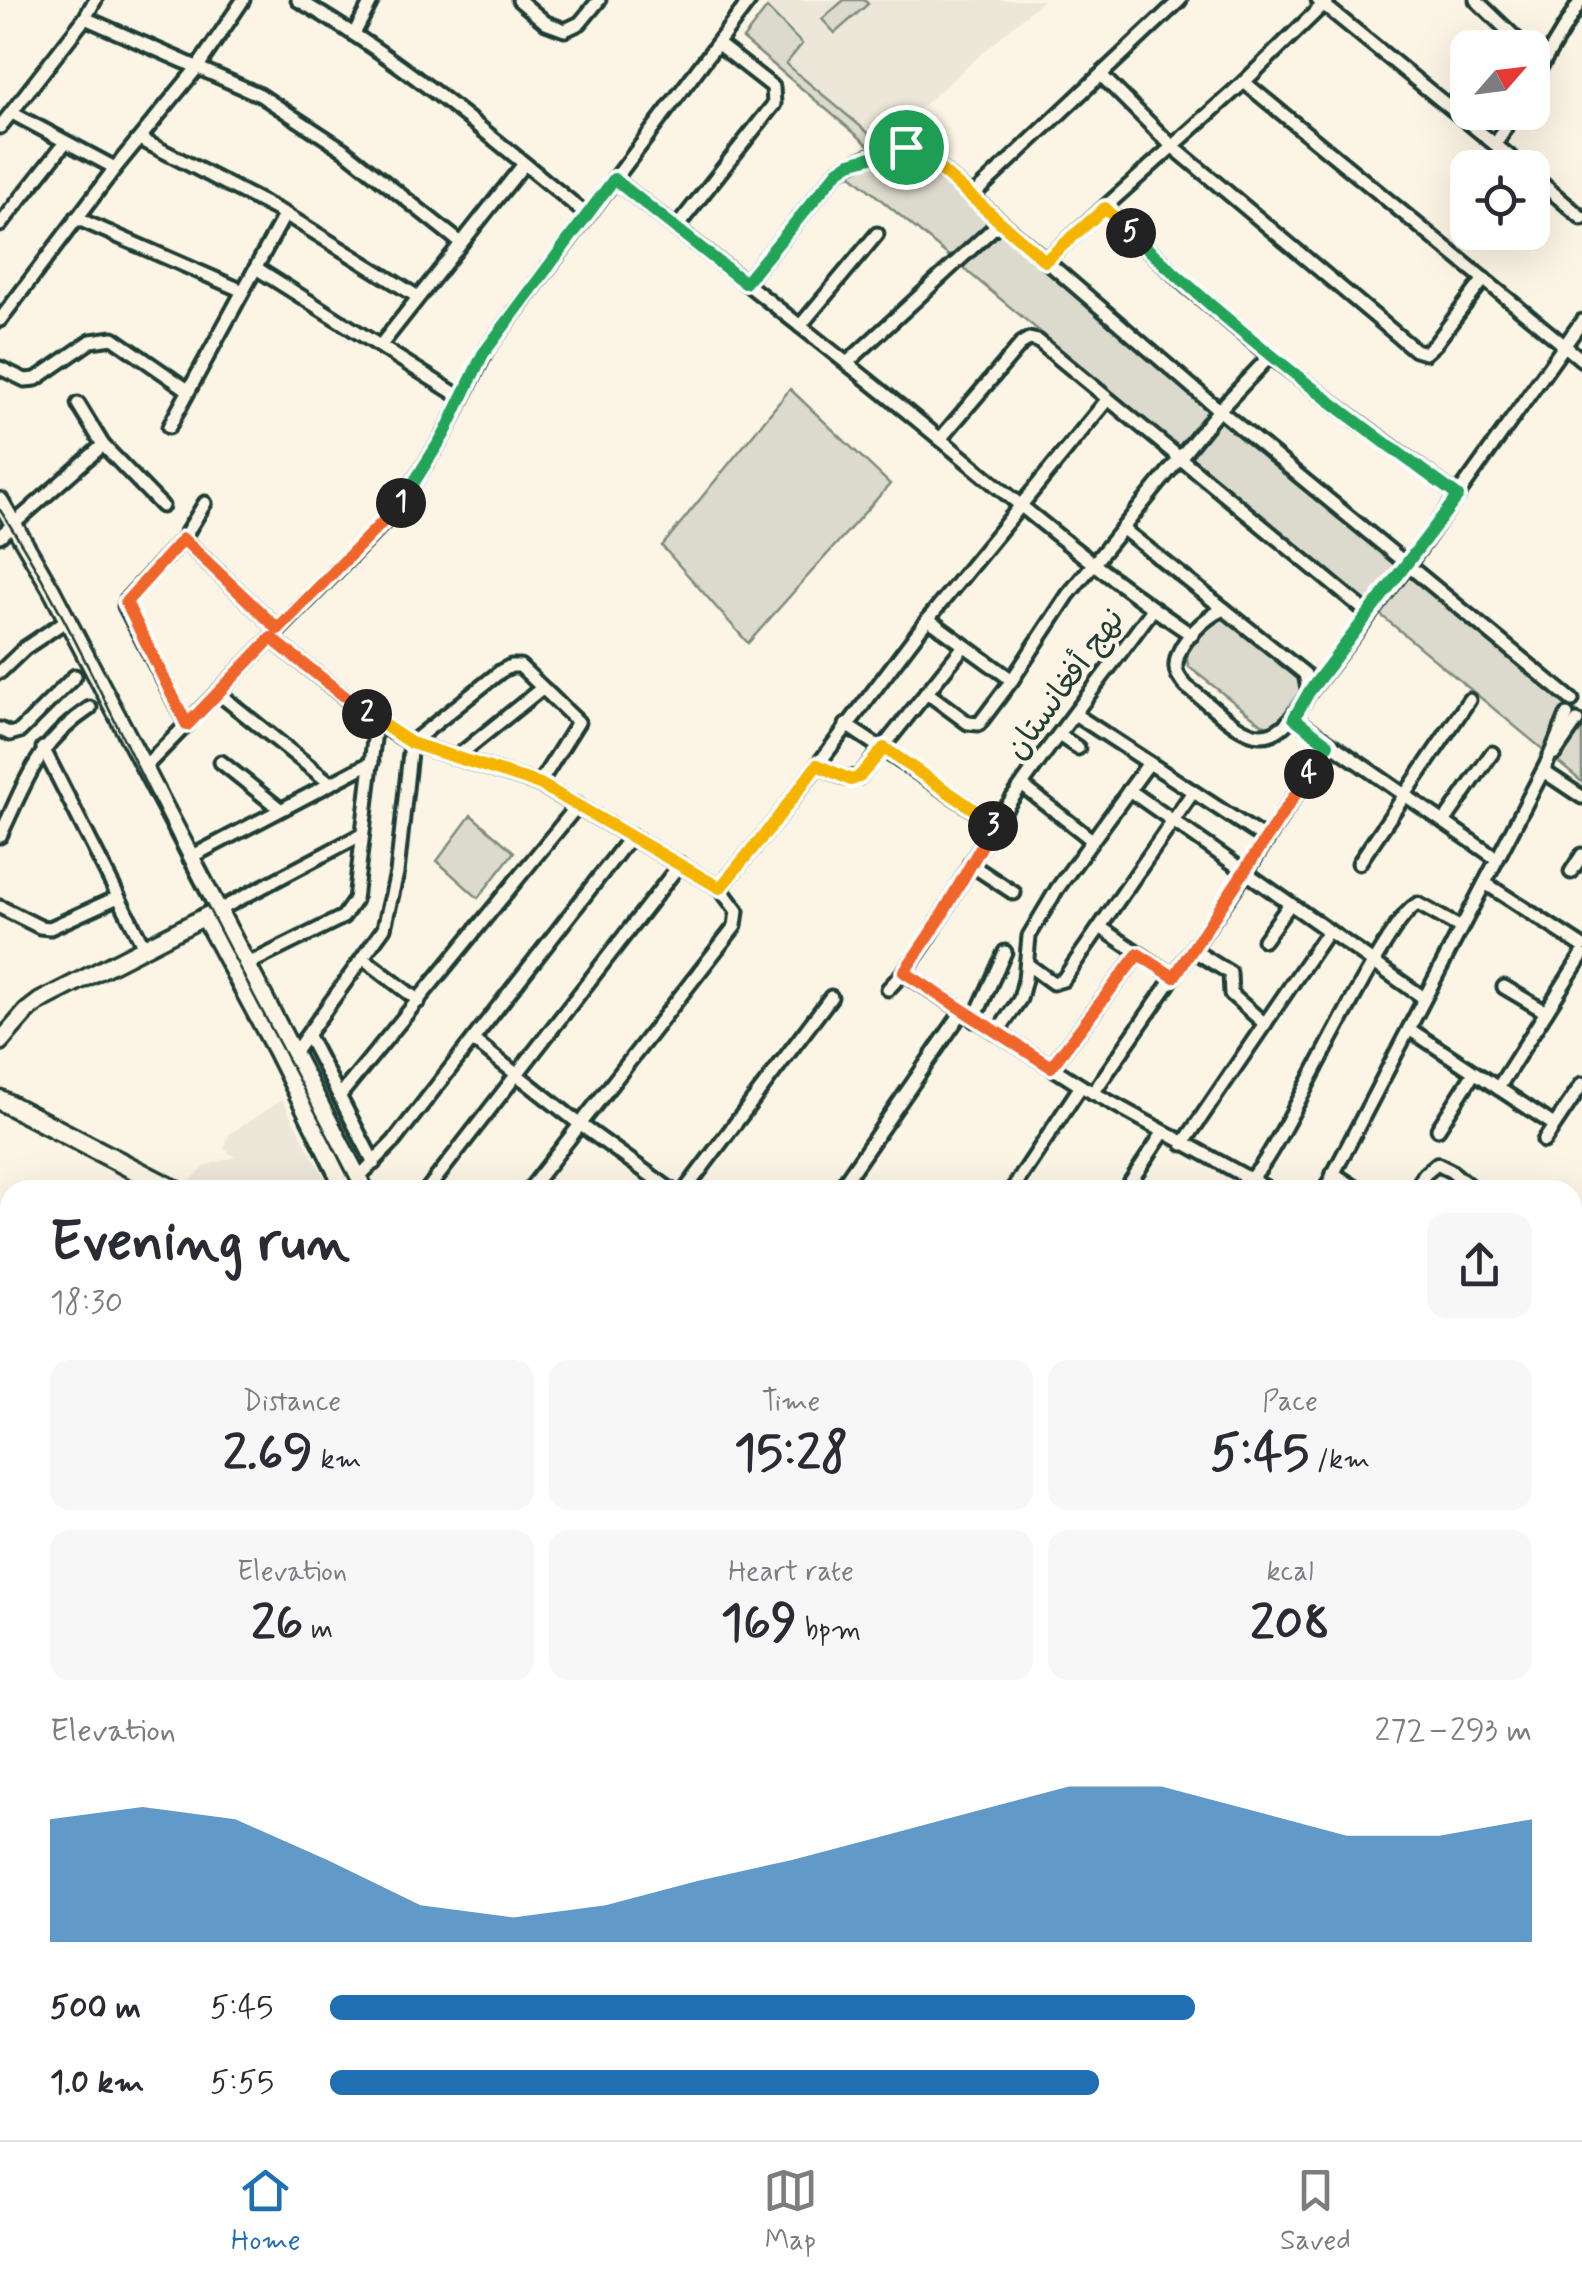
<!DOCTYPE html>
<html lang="en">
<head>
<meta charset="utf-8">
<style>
	body { margin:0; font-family:Mynerve,"Playpen Sans Arabic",sans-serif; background:#f7f7f7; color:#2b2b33; height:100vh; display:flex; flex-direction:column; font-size:38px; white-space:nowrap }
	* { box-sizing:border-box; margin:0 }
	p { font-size:32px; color:#7c7c81 }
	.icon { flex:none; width:55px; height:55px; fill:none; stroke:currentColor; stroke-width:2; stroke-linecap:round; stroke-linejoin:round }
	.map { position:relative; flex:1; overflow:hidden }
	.details { position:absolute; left:0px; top:1180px; width:1582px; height:960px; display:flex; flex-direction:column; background:#fff; border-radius:30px 30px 0 0; box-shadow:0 10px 40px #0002 }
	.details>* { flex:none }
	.needle { width:65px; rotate:62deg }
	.tools { position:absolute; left:1450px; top:30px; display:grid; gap:20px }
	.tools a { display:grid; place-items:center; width:100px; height:100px; border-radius:20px; background:#fff; box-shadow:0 10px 40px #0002; font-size:50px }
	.pin { position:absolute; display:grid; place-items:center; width:85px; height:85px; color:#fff; margin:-42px; border:5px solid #fff; border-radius:50%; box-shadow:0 2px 10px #0007 }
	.km { position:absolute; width:50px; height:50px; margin:-25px; border-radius:50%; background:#222; color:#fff; font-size:28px; line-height:50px; text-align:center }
	.round { display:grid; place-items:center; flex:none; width:105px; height:105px; border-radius:20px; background:#f7f7f7 }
	.head { display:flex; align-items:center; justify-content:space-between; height:170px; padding:0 50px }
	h1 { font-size:55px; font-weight:800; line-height:75px }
	.metrics { display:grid; grid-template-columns:repeat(3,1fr); gap:15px; height:170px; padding:10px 50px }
	.metrics div { display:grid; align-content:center; border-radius:20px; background:#f7f7f7; text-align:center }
	.metrics b { font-size:50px; font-weight:800 }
	.metrics small { font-size:28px; font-weight:400 }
	.metrics p { font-size:28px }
	.chart { height:280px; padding:20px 50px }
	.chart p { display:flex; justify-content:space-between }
	.chart svg { width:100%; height:180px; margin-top:10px; fill:#1f6fb2; opacity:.7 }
	ul { padding:0 50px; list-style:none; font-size:32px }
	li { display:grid; grid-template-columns:160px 120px 1fr; align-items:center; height:75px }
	li i { height:25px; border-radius:12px; background:#1f6fb2 }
	.menu { display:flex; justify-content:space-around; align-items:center; height:140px; border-top:2px solid #e1e1e2; background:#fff; font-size:28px; color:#7c7c81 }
	.menu a { display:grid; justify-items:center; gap:5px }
	.menu .active { color:#1f6fb2 }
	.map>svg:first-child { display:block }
	.built { fill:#ece7d8 }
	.green { fill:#dcdacc; stroke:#7e8c80; stroke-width:2.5 }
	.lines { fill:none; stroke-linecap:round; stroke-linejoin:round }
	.stream { stroke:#758479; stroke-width:2.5 }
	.minor-casing { stroke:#1f3d34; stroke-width:19 }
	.major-casing { stroke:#1f3d34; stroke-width:22 }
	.highway-casing { stroke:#1f3d34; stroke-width:25 }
	.minor { stroke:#fcf5e5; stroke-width:11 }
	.major { stroke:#fcf5e5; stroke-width:15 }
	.highway { stroke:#fcf5e5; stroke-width:18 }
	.tram { stroke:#1f3d34; stroke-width:2.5 }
	.highway-bridge-casing { stroke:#1f3d34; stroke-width:25; stroke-linecap:butt }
	.highway-bridge { stroke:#fcf5e5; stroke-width:18 }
	.split-1-casing { stroke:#fff; stroke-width:20 }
	.split-2-casing { stroke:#fff; stroke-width:20 }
	.split-3-casing { stroke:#fff; stroke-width:20 }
	.split-4-casing { stroke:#fff; stroke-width:20 }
	.split-5-casing { stroke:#fff; stroke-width:20 }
	.split-6-casing { stroke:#fff; stroke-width:20 }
	.split-1 { stroke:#22a559; stroke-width:12 }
	.split-2 { stroke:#f0652b; stroke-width:12 }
	.split-3 { stroke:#f5b400; stroke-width:12 }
	.split-4 { stroke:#f0652b; stroke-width:12 }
	.split-5 { stroke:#22a559; stroke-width:12 }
	.split-6 { stroke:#f5b400; stroke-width:12 }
	.labels { text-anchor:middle; stroke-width:8; stroke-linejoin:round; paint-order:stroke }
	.street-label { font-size:32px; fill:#1f3d34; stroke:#fcf5e5 }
</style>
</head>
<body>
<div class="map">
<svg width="1582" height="2140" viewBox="0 0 1582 2140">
	<rect width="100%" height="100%" fill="#fcf5e5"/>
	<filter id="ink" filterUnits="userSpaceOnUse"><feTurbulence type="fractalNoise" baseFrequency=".01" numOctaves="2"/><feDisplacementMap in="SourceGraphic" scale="20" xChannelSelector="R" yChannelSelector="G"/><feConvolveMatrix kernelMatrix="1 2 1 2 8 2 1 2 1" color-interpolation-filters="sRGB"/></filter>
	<g filter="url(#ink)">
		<g class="built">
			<path d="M772,0H1043L901,125L871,147L743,39Z"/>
			<path d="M282,1100L326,1180L317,1190H203L189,1182L207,1165L235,1157L224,1149L229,1134Z"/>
			<path d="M0,1770L10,1772V1998L0,1992Z"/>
		</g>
		<g class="green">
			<path d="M844,0H864L868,4L835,33L822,19Z"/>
			<path d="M767,8L802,44L786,64L878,141L871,147L743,39Z"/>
			<path d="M903,152L914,154L1582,715V782L844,169Z"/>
			<path d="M790,389L890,484L748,643L662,546Z"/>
			<path d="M1221,615L1230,616L1299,671L1304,685L1278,722L1270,726L1262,724L1189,667C1180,650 1205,622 1221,615Z"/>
			<path d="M471,815L514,852L478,898L437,861Z"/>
			<path d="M0,1786L10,1790V1869L0,1866Z"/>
		</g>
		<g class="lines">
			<g class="stream">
				<path d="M1572,1896L1582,1882"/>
				<path d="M1357,2140L1367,2130"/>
			</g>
			<defs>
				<g id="minor">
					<path d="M298,0C403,60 494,139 587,215"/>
					<path d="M519,0L546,23L565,30L580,23L599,0"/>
					<path d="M1318,0L1524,168"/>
					<path d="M1476,0L1526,48"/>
					<path d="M85,18L260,95L344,150L461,243"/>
					<path d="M355,32L372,0"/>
					<path d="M1101,75L1172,146L1415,350L1425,353L1435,344L1484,279"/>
					<path d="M1532,81L1581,0"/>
					<path d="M1244,82L1582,360"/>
					<path d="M12,113L115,168"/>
					<path d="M0,127L85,18L95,0"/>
					<path d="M140,139L285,214L418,297"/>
					<path d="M1496,144L1514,112"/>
					<path d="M1532,175L1582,218"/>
					<path d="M614,179C715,259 817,338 917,420C1007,494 1095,570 1192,635"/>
					<path d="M972,196L1180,0"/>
					<path d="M1105,208L1188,287L1270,356L1458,496"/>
					<path d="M76,218L243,291"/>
					<path d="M0,225L64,144"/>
					<path d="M676,228L774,104L773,87L718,44"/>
					<path d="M1045,261L1244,82L1328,0"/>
					<path d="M256,268L462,398"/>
					<path d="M745,283L838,171C859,158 896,144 920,152L1219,410L1572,700"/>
					<path d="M0,320L115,168L197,68L243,0"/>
					<path d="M800,326L877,234"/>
					<path d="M380,346L524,164"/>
					<path d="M847,363L999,223"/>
					<path d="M0,368L25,380L36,379L91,341L113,338L188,390"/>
					<path d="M78,404L103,445L162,506"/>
					<path d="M169,427L285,214"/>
					<path d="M940,439L1022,343L1029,339L1038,341L1369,614"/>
					<path d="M1123,529L1224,609"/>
					<path d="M0,536L103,445"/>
					<path d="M183,539L278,629"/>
					<path d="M1224,609L1305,674L1309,693C1265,768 1241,728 1187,687C1182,682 1175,673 1176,665C1177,643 1205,617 1224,609Z"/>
					<path d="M928,619L1012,680"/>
					<path d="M271,638L376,722L411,743L539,784L720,888L737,911L735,926L529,1190"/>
					<path d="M0,672L25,648L67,620"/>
					<path d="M926,692L968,723L979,724L1012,680L1068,595L1219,410L1270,356"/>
					<path d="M218,693L330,783"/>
					<path d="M1309,693L1408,565L1582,321"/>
					<path d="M1076,715L1267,840"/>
					<path d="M1294,718L1497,859"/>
					<path d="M187,725L125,606L127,599L183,539L205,503"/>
					<path d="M846,725L995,824"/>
					<path d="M0,729L10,734L20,731L75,676"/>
					<path d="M1059,735L1078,748"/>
					<path d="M43,748L144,947"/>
					<path d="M1555,753L1577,721"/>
					<path d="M458,756L542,688"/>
					<path d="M221,762L280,809"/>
					<path d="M817,765L845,778L859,777L964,646"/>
					<path d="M144,768L397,509L445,433L487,349L750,0"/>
					<path d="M1543,771L1582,797"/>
					<path d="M1023,786L1092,840"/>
					<path d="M1129,790L1424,998"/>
					<path d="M1444,822L1492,753"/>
					<path d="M0,836C27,780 36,744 90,708"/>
					<path d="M189,858L372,762"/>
					<path d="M1359,863L1469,700"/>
					<path d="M970,864L1014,893"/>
					<path d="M1571,872L1582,855"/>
					<path d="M1485,883L1582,946"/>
					<path d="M720,888L773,824L928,619L1107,400"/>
					<path d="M0,907L40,927L50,928L118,897"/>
					<path d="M217,911L361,835"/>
					<path d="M1100,927L1174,977"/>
					<path d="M1264,940L1290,904"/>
					<path d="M1193,950L1230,973L1231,994L1265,1024"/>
					<path d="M364,959L419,1001"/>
					<path d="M1027,964L1053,983L1063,980L1193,792"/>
					<path d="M240,968L343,917L355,900L376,722"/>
					<path d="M904,973L1081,1086L1270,1190"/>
					<path d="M1504,987L1546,1012"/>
					<path d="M888,989C934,943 958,881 993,827C1042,752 1100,682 1153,609"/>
					<path d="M974,1020L1005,952"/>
					<path d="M1409,1029L1554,1125"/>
					<path d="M997,1033L1020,999L1025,979L1029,936L1057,889L1149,763"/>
					<path d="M308,1036L374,1163"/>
					<path d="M473,1040L581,1125L671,1190"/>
					<path d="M295,1052L384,928L397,873L411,743L501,671L511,666H520L578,722L539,784"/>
					<path d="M1051,1067L1138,954"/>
					<path d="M1498,1088L1582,955"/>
					<path d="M1093,1093L1246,872L1328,744"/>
					<path d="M341,1094L578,805"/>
					<path d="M1438,1129L1474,1073"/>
					<path d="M1544,1141L1582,1084"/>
					<path d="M1183,1144L1328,931"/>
					<path d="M1333,1173L1359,1190"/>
					<path d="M358,1178L394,1141L631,836"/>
					<path d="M427,1190L680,864"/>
					<path d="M685,1190L831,997"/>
					<path d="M839,1190L962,1012"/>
					<path d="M1012,1190L1081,1086"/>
					<path d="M1125,1190L1163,1133"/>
					<path d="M1238,1190C1245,1183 1254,1176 1260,1168C1291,1127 1386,916 1418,904L1461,928"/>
					<path d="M1325,1190L1546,765L1567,715"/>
					<path d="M1415,1190L1425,1174L1437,1164L1451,1171L1474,1190"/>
					<path d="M0,1299L10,1305"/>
					<path d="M1572,1334L1582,1323"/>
					<path d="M1572,1362L1582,1349"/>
					<path d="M0,1407L10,1390"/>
					<path d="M1572,1415L1582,1423"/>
					<path d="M0,1453L10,1459"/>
					<path d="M1572,1524L1582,1531"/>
					<path d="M0,1552L10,1557"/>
					<path d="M1572,1630L1582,1636"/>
					<path d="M0,1675L6,1642"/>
					<path d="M1574,1713L1582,1697"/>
					<path d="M0,1766L10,1769"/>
					<path d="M1572,1841L1582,1838"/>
					<path d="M1572,1851L1582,1855"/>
					<path d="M1572,1939L1582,1923"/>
					<path d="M1572,1952L1582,1957"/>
					<path d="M0,2020L8,2006"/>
					<path d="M0,2053L10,2059"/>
					<path d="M0,2101L10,2084"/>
					<path d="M105,2130L120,2140"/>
					<path d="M192,2130L206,2140"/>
					<path d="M280,2130L293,2140"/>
					<path d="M419,2130L437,2140"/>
					<path d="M718,2130L730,2140"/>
					<path d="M23,2140L28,2130"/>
					<path d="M461,2140L470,2130"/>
					<path d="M621,2140L644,2130"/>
					<path d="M765,2140L774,2130"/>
					<path d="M1153,2140L1160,2130"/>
					<path d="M1204,2140L1208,2130"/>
					<path d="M1273,2140L1276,2130"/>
					<path d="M1287,2140L1297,2130"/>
					<path d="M1443,2140L1450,2130"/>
					<path d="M1581,2140L1582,2138"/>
				</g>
				<g id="major">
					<path d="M0,501L51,589L365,1190"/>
					<path d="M204,917L276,1051L345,1190"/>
					<path d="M0,1042L27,1011L40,1001L212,913"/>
					<path d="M1078,2130L1081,2140"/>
				</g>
				<g id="highway">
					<path d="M0,1100L174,1190"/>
					<path d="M1572,1769L1582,1763"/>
					<path d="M1572,1788L1582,1782"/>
					<path d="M919,2140L934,2130"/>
					<path d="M956,2140L972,2130"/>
					<path d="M1054,2140L1066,2130"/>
				</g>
			</defs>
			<use href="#minor" class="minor-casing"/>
			<use href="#major" class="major-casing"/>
			<use href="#highway" class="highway-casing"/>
			<use href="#minor" class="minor"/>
			<use href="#major" class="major"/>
			<use href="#highway" class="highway"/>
			<g class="tram">
				<path d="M0,510C64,607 111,716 163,819C225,944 292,1066 356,1190"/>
				<path d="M1057,2130L1065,2140"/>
			</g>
			<defs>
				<path id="highway-bridge" d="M983,2140L999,2130"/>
			</defs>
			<use href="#highway-bridge" class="highway-bridge-casing"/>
			<use href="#highway-bridge" class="highway-bridge"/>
		</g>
	</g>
	<g class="lines" filter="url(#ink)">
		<defs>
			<path id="split-1" d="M401,503L445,433L483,354L614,179L745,283L838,171L850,163L906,147"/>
			<path id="split-2" d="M367,714L271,638L187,725L126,602L183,539L278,629L401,503"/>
			<path id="split-3" d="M367,714L411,743L540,784L720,888L773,824L817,765L851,780L859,777L884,748L995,824L993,826"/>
			<path id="split-4" d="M993,826L938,922L904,972L1051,1067L1138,954L1174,977L1309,774"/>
			<path id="split-5" d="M1131,233C1233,330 1344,414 1458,496L1309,692L1294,718L1328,744L1309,774"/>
			<path id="split-6" d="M906,147L920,152L1045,261L1105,208L1131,233"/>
		</defs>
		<use href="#split-1" class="split-1-casing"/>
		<use href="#split-2" class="split-2-casing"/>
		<use href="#split-3" class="split-3-casing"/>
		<use href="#split-4" class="split-4-casing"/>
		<use href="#split-5" class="split-5-casing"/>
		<use href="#split-6" class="split-6-casing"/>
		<use href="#split-1" class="split-1"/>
		<use href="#split-2" class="split-2"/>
		<use href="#split-3" class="split-3"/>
		<use href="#split-4" class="split-4"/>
		<use href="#split-5" class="split-5"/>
		<use href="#split-6" class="split-6"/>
	</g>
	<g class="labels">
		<g class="street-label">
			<text transform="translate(1064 683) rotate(-54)" y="11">نهج أفغانستان</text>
		</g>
	</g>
</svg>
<div class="tools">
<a><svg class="needle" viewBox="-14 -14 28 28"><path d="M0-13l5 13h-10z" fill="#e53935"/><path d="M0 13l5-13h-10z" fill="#7c7c81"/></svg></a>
<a><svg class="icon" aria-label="locate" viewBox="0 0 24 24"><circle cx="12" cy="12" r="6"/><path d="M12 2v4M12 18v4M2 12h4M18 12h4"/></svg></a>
</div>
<div class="pin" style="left:906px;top:147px;background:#1e9e55"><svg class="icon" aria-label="arrive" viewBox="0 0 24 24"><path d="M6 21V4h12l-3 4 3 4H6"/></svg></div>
<b class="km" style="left:401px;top:503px">1</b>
<b class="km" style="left:367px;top:714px">2</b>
<b class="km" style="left:993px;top:826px">3</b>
<b class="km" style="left:1309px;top:774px">4</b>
<b class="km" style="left:1131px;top:233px">5</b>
<section class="details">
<div class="head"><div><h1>Evening run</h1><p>18:30</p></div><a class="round"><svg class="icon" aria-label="share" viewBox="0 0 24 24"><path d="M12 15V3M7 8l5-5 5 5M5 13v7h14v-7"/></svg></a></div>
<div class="metrics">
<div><p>Distance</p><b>2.69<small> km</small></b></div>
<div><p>Time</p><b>15:28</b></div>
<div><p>Pace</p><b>5:45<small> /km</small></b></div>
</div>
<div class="metrics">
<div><p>Elevation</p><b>26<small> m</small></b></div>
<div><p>Heart rate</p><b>169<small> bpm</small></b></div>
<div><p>kcal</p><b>208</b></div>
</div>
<div class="chart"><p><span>Elevation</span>272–293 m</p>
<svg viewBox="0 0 160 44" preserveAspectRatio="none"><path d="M0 44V14L10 11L20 14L30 24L40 35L50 38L60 35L70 29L80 24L90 18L100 12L110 6L120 6L130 12L140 18L150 18L160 14V44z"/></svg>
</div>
<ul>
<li><b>500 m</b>5:45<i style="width:72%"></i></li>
<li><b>1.0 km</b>5:55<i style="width:64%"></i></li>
</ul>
</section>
</div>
<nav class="menu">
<a class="active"><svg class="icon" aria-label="home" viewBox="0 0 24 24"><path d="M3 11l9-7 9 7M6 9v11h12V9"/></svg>Home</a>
<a><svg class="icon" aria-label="map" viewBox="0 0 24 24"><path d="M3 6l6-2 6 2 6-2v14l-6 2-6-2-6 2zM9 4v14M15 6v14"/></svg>Map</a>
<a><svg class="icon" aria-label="saved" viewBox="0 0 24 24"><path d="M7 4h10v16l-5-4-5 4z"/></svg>Saved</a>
</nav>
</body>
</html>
